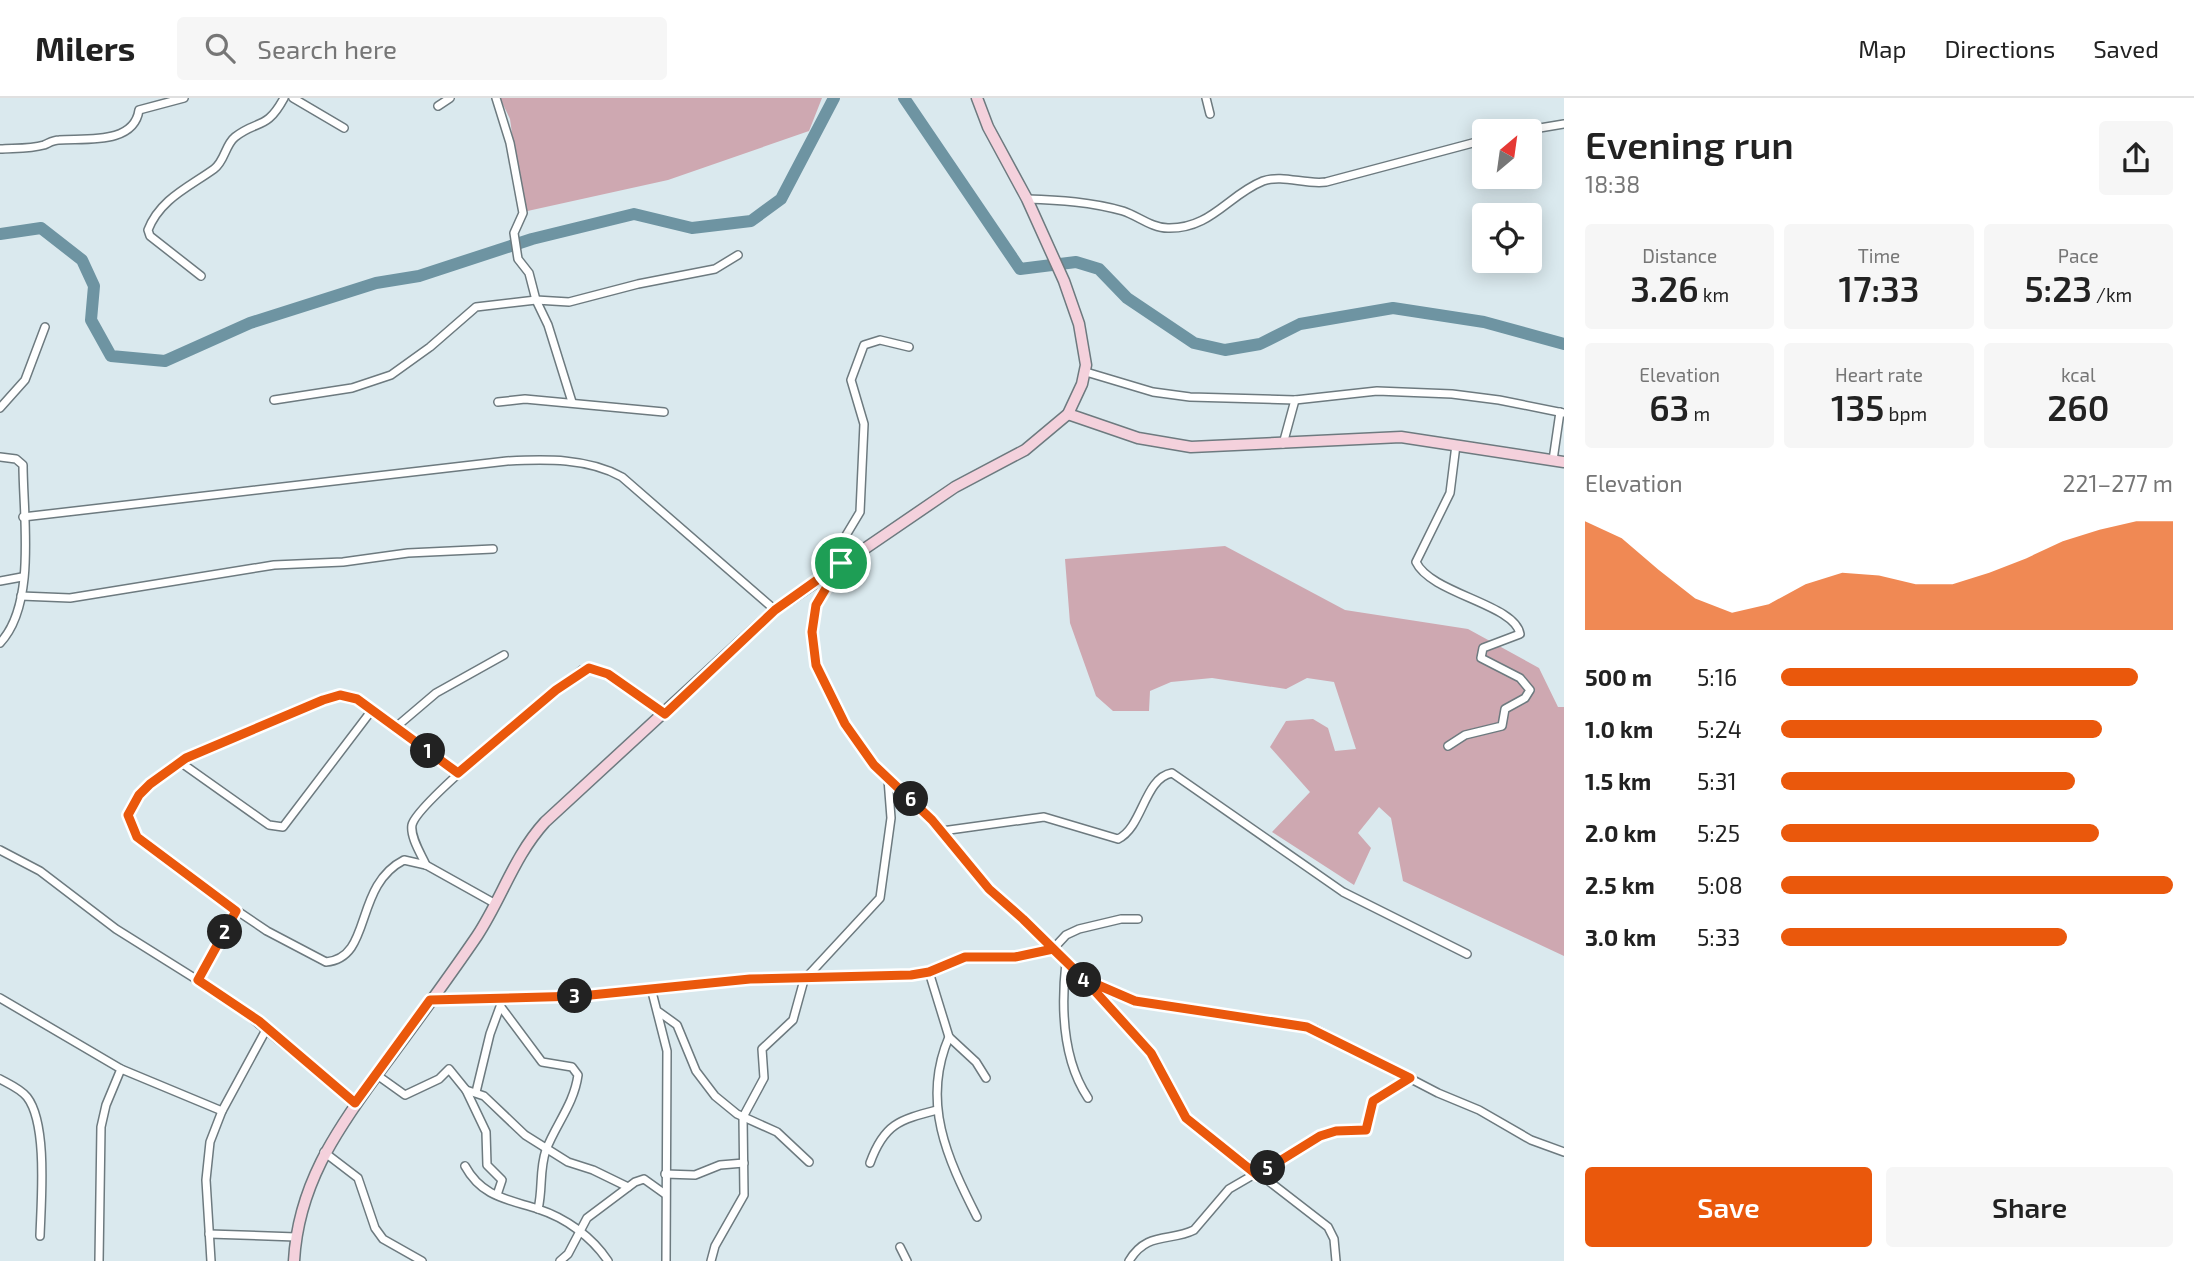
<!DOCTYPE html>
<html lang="en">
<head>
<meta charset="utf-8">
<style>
	body { margin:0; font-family:"Exo 2",sans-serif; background:#f6f6f6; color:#222; height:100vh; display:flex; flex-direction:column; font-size:26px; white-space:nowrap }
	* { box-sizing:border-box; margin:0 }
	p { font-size:23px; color:#767676 }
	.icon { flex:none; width:38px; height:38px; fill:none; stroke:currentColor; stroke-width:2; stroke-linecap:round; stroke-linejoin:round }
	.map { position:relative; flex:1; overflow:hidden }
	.sheet { display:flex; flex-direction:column; background:#fff; width:630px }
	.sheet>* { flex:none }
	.needle { width:46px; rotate:29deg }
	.fabs { position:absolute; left:1472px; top:21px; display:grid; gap:14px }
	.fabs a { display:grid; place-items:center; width:70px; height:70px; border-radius:7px; background:#fff; box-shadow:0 4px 18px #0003; font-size:35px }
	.pin { position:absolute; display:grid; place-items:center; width:60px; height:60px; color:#fff; margin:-30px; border:4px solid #fff; border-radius:50%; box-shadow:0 2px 7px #0007 }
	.km { position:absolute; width:35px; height:35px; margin:-18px; border-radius:50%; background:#222; color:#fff; font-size:19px; line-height:35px; text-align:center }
	.round { display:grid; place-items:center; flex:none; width:74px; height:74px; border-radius:7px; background:#f6f6f6 }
	.summary { display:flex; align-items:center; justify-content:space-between; height:119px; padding:0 21px }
	h1 { font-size:38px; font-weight:600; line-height:52px }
	.figures { display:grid; grid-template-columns:repeat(3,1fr); gap:10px; height:119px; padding:7px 21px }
	.figures div { display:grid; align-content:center; border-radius:7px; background:#f6f6f6; text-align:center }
	.figures b { font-size:35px; font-weight:600 }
	.figures small { font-size:19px; font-weight:400 }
	.figures p { font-size:19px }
	.chart { height:196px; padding:14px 21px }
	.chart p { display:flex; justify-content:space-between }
	.chart svg { width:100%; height:126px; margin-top:7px; fill:#ea580c; opacity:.7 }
	.action { display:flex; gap:14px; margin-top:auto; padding:14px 21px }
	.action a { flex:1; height:80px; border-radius:7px; background:#ea580c; color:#fff; font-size:28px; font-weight:600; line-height:80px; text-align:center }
	.action a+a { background:#f6f6f6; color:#222 }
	ul { padding:0 21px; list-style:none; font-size:23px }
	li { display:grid; grid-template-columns:112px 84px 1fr; align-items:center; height:52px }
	li i { height:18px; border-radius:9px; background:#ea580c }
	header { display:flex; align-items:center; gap:42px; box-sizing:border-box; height:98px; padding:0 35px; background:#fff; border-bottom:2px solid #e0e0e0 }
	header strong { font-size:33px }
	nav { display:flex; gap:38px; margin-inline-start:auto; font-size:24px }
	.search { width:490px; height:63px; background:#f6f6f6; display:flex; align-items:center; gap:18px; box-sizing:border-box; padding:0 24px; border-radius:7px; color:#767676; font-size:26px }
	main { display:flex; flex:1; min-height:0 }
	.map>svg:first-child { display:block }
	.forest { fill:#cea8b1 }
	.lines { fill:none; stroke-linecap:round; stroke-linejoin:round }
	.river { stroke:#6e94a2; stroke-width:12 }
	.street-casing { stroke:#6d7a7f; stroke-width:10 }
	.secondary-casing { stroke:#6d7a7f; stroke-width:13 }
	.street { stroke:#fff; stroke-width:7 }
	.secondary { stroke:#f4d1dc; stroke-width:10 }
	.route-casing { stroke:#fff; stroke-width:14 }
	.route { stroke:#ea580c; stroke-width:9 }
</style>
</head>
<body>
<header>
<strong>Milers</strong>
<div class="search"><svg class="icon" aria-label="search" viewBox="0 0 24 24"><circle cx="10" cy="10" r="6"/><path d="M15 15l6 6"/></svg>Search here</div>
<nav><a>Map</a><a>Directions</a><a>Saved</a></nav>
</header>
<main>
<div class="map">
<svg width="1564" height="1163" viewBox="0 0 1564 1163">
	<rect width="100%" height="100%" fill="#dae9ee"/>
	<g class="forest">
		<path d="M500,0H822L809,33L668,82L523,114L510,21Z"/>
		<path d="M1225,448L1345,512L1468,531L1539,570L1558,609H1564V858L1403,783L1391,720L1379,709L1358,735L1371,750L1354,787L1272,734L1310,694L1270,649L1286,623L1313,621L1328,630L1335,653L1356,651L1334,584L1307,580L1286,591L1212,580L1171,584L1150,593L1149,613H1113L1096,598L1070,525L1065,461Z"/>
	</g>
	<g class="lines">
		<g class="river">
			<path d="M904,0L1020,171L1076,164L1099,171L1127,200L1194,245L1225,252L1260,246L1300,226L1393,210L1484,224L1564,246"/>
			<path d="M0,136L41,130L82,162L94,188L91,222L111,258L165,263L250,225L376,185L419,178L532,141L634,116L692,130L751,123L781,101L834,0"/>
		</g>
		<defs>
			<g id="street">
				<path d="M293,0L344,30"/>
				<path d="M496,0L510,45L523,115L514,135L518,161L529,175L536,202L548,227L572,304"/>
				<path d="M1206,0L1210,16"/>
				<path d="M438,8L450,0"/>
				<path d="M1522,33L1564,26"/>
				<path d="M0,51C14,50 30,51 44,47C49,45 53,42 59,42C85,40 134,47 139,12L184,0"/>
				<path d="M1027,101C1060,102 1091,104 1123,113C1138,118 1152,130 1168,130C1211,131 1228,97 1263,83C1283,76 1305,87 1326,84L1484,42"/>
				<path d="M201,178L150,138L148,132C160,101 189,89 214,71C225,63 225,47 235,39C258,21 266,33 284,0"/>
				<path d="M909,249L880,242L864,247L851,282L864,326L860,414L845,439L841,465L816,507L813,526L816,567L845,626L874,667L932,721L989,791L1023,821L1084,882L1151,955L1187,1020L1328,1129L1334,1141L1336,1163"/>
				<path d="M1086,274L1153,294L1190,299L1295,302L1377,293L1452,296L1499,302L1564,315"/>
				<path d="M274,302L352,290L391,277L430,249L476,209L536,202L569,204L638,186L715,171L738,157"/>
				<path d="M498,304L525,301L664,314"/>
				<path d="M0,310L25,282L45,229"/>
				<path d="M1283,346L1295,302"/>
				<path d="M0,359L16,361L23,367C23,417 37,506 0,545"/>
				<path d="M1553,362L1560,314"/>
				<path d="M23,419L507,363C546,361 588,360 622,379L775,512"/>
				<path d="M0,483L22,479"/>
				<path d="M21,498L70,500L274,467L343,464L408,455L493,451"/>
				<path d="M396,629L436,595L504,557"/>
				<path d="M1448,648L1465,637L1502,628L1505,611L1525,600L1530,592L1520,580L1481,560L1483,550L1520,536C1515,506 1431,496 1416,464L1450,395L1456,347"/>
				<path d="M180,664L269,727L283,729L372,612"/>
				<path d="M458,675L357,601L340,597L323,602L186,660L151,686L139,697L128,717L137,739L224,804L267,833L326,864C373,860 353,788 404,762L426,767L494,805"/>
				<path d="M942,733L1044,719L1118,741C1143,729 1144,680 1172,675L1343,794L1467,856"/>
				<path d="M0,752L40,773L116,831L231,903L355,1005"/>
				<path d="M426,767C421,756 410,739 412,727C417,704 556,593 582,572C605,564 645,602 665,616"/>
				<path d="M1066,864C1061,909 1062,961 1088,1000"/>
				<path d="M929,874L949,939L976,964L986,980"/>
				<path d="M198,882L236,813"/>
				<path d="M1086,882L1140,905L1315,931L1438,995L1479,1012L1531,1042L1564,1054"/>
				<path d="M651,890L667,953L666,1163"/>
				<path d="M0,900L121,971L222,1013"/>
				<path d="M430,902L581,898L750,881L917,877L965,859H1015L1034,856L1053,851L1066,837L1079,831L1121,821H1138"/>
				<path d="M501,909L542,964L572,969L578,977C574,1006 556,1026 546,1052C539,1072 543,1091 538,1111"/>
				<path d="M659,914L677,927L696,973L715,998L737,1016L777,1034L809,1064"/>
				<path d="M949,939C921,1004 947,1060 977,1119"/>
				<path d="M377,977L405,997L439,981L449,971L466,992L484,998L525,1037L568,1064L593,1072L628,1089"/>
				<path d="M0,981C9,986 21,991 27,999C48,1026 41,1104 40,1138"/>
				<path d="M466,992L486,1034L487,1067L502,1082L497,1097"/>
				<path d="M476,994L490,936L501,906"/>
				<path d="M324,1054L358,1080L375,1130L383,1141L422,1163"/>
				<path d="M870,1065C884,1026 899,1022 937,1012"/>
				<path d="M465,1068C482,1099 507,1101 538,1111C566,1120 592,1139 608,1163"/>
				<path d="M665,1076L695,1077L720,1067L744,1065"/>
				<path d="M209,1136L296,1139"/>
				<path d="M900,1149L907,1163"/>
				<path d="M99,1163L101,1029L106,1007L121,971"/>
				<path d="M211,1163L206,1082L210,1044L222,1013L267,930"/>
				<path d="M560,1163L568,1156L587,1120L635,1084L644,1081L665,1096"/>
				<path d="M711,1163L715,1148L744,1097L743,1019L764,980L762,951L793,922L804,882L880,800L891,720L888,681"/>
				<path d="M1129,1163C1147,1133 1170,1144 1194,1132L1229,1091L1317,1040L1336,1033L1364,1034L1373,1003L1410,980"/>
			</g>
			<g id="secondary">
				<path d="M1068,316L1138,340L1191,349L1401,339L1564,364"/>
				<path d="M294,1163C298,1089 335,1034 377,977C411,931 445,885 477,838C502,800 514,758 545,724L775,512L955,389L1025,352L1068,316L1082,286L1086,267L1079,226L1064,183L1027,101L988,29L977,0"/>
			</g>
		</defs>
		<use href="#street" class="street-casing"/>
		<use href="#secondary" class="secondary-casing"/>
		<use href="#street" class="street"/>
		<use href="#secondary" class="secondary"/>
	</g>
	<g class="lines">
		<defs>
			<path id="route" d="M841,465L775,512L665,616L608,576L589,570L556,592L458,675L357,601L340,597L323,602L186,660L150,686L139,697L128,717L137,739L236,813L198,882L259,923L355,1005L430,902L581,898L750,881L911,877L929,874L965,859H1015L1053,851L1084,881L1135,903L1307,929L1410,980L1373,1003L1366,1032L1336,1033L1320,1038L1257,1077L1186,1020L1151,955L1084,881L1023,821L989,791L932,722L874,667L845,626L816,567L812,534L816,507L841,465"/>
		</defs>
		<use href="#route" class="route-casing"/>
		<use href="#route" class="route"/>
	</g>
</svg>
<div class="fabs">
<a><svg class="needle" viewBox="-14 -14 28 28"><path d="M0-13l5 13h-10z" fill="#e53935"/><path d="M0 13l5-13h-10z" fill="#767676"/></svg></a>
<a><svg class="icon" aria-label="locate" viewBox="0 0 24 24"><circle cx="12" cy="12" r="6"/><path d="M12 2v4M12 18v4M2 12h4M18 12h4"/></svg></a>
</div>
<div class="pin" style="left:841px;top:465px;background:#1e9e55"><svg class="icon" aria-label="arrive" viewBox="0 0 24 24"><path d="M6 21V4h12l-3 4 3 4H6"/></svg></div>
<b class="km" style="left:428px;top:653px">1</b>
<b class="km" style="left:225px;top:834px">2</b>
<b class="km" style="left:575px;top:898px">3</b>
<b class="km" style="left:1084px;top:882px">4</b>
<b class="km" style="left:1268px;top:1070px">5</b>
<b class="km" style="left:911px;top:701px">6</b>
</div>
<section class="sheet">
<div class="summary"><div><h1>Evening run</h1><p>18:38</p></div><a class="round"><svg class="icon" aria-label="share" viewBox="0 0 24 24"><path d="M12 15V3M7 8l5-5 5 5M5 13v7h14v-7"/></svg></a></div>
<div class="figures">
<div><p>Distance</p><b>3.26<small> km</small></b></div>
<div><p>Time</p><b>17:33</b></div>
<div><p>Pace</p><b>5:23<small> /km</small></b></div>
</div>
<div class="figures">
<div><p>Elevation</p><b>63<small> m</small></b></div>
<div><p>Heart rate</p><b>135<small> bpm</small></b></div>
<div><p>kcal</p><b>260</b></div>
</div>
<div class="chart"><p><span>Elevation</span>221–277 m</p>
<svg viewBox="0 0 160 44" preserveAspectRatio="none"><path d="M0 44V6L10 12L20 23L30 33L40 38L50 35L60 28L70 24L80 25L90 28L100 28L110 24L120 19L130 13L140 9L150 6L160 6V44z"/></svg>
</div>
<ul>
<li><b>500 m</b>5:16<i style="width:91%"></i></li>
<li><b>1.0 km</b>5:24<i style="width:82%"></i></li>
<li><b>1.5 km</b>5:31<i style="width:75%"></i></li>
<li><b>2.0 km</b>5:25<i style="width:81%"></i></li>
<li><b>2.5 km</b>5:08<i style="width:100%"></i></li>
<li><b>3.0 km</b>5:33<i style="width:73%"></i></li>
</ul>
<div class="action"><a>Save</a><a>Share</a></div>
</section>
</main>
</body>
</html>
